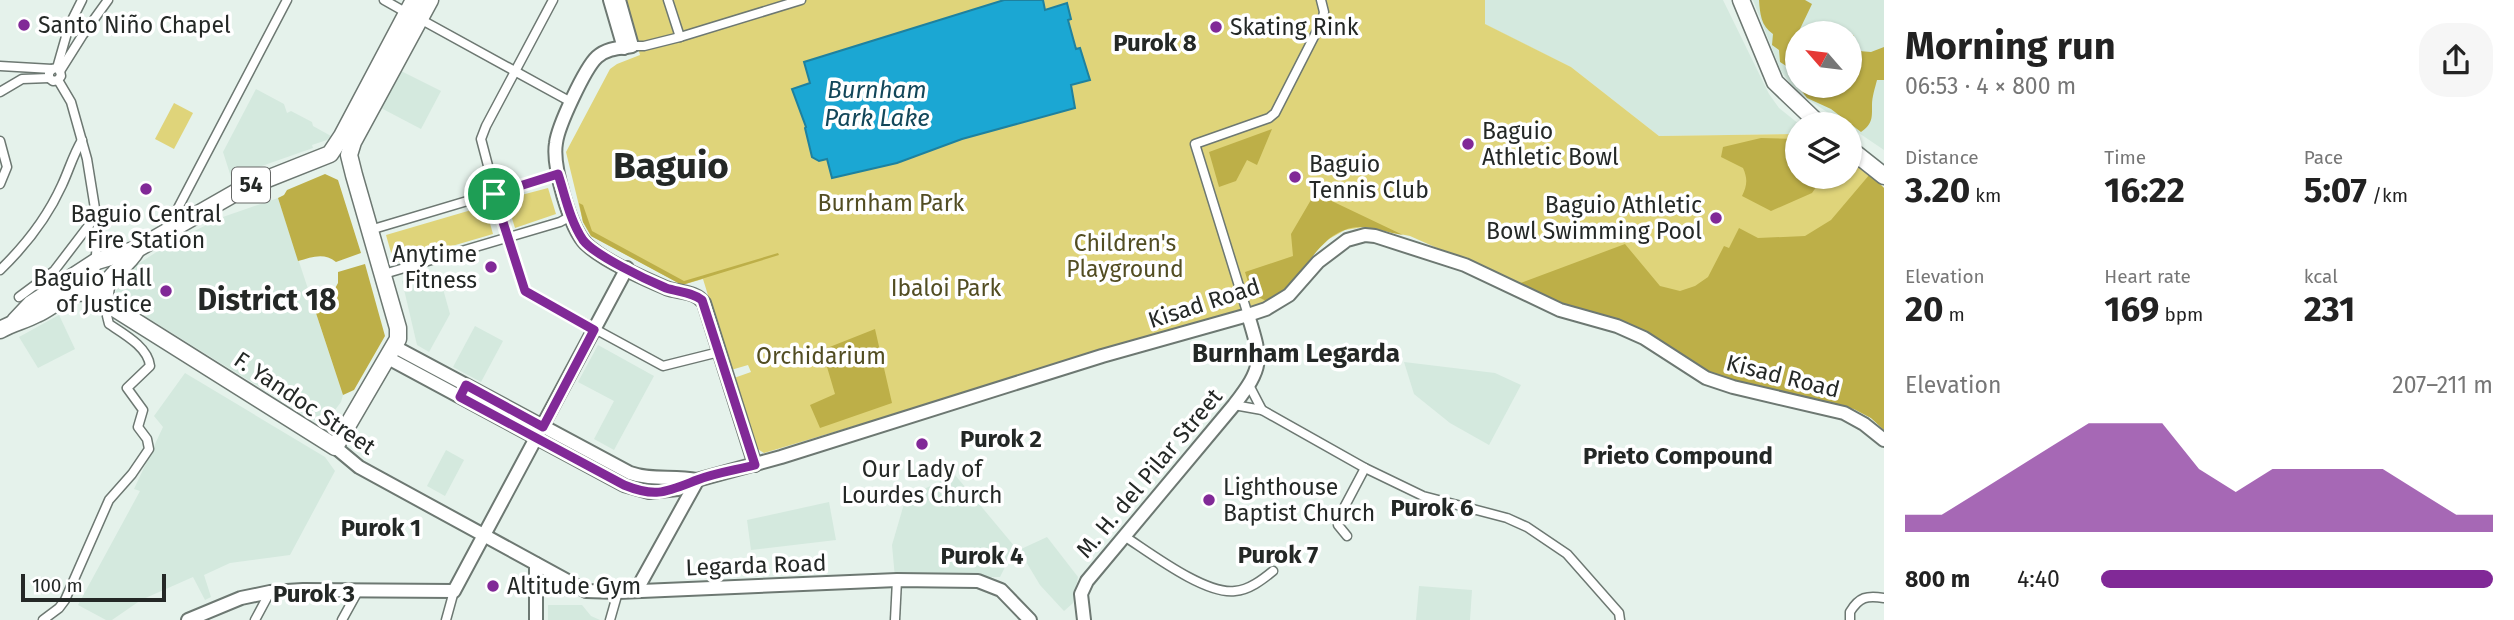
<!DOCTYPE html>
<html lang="en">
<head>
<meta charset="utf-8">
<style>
	body { margin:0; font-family:"Fira Sans",sans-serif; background:#f6f6f6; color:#222; height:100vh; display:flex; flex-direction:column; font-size:26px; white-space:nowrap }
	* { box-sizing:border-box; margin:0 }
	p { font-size:23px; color:#767676 }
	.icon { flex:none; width:38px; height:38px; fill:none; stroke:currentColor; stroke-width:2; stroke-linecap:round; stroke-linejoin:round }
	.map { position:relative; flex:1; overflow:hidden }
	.side { display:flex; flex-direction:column; background:#fff; width:630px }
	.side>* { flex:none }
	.needle { width:46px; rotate:298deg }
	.tools { position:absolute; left:1785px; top:21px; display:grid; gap:14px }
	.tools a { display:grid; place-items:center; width:77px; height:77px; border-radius:50%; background:#fff; box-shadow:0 2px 5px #0004; font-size:35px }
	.scale { position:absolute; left:21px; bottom:18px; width:145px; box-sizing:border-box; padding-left:7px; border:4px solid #242826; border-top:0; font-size:19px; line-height:24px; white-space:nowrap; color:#242826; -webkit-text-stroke:5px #fff; paint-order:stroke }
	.pin { position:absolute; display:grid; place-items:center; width:60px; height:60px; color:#fff; margin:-30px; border:4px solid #fff; border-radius:50%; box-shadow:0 2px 7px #0007 }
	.round { display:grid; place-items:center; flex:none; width:74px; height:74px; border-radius:28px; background:#f6f6f6 }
	.headline { display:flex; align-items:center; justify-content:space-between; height:119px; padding:0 21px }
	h1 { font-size:38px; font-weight:700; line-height:52px }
	.stats { display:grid; grid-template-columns:repeat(3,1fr); gap:10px; height:119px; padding:7px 21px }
	.stats div { display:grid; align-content:center }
	.stats b { font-size:35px; font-weight:700 }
	.stats small { font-size:19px; font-weight:400 }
	.stats p { font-size:19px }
	.chart { height:196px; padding:14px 21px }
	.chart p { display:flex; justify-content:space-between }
	.chart svg { width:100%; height:126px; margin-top:7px; fill:#812997; opacity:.7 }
	ul { padding:0 21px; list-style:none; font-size:23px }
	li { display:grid; grid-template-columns:112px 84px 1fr; align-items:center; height:52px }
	li i { height:18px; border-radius:9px; background:#812997 }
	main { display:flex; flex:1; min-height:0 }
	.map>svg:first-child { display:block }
	.built { fill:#d4e9de; fill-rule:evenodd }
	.green { fill:#dfd47a }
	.forest { fill:#bdaf48 }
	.water { fill:#1ba7d3; stroke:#1e819f; stroke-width:2 }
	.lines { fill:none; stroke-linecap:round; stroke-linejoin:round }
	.street-casing { stroke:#6d7872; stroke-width:11 }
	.secondary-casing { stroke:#6d7872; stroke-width:16 }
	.highway-casing { stroke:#6d7872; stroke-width:19 }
	.street { stroke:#fff; stroke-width:8 }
	.secondary { stroke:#fff; stroke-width:12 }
	.highway { stroke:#fff; stroke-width:16 }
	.route-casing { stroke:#fff; stroke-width:14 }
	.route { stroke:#812997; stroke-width:9 }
	.poi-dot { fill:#812997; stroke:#fff; stroke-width:2.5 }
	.labels { text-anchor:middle; stroke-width:7; stroke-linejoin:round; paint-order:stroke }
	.shield { fill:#fff; stroke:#666867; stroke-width:2 }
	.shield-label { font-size:21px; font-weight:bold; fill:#242826 }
	.poi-label { font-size:23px; fill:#242826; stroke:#fff; text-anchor:start }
	.park-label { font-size:23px; fill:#524d22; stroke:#fff }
	.street-label { font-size:23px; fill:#242826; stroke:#fff }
	.neighbourhood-label { font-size:24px; font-weight:bold; fill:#242826; stroke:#fff }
	.water-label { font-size:24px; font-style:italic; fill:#13475a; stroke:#fff }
	.quarter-label { font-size:26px; font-weight:bold; fill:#242826; stroke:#fff }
	.district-label { font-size:30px; font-weight:bold; fill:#242826; stroke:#fff }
	.town-label { font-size:37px; font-weight:bold; fill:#242826; stroke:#fff }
</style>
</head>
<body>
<main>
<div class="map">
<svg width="1884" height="620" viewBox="0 0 1884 620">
	<rect width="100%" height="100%" fill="#e5f2eb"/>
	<g class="built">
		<path d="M1485,0H1723L1769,94L1779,108L1799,124H1797V134L1659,136L1571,67L1484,24Z"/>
		<path d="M1753,0H1884V150L1850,127V124H1845L1803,96L1791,85L1781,71ZM1797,33H1850V86H1797Z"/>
		<path d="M401,71L441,91L421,129L381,108Z"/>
		<path d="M256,89L284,104L287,113L291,111L312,122L313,126L331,136L327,140L312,145L313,148L231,177L223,152Z"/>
		<path d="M278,198L343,395L341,402L329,418L322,421L314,420L222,364L127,305L115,295L120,276L167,245L220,218Z"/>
		<path d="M438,271L450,314L429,352L417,345L402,281Z"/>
		<path d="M59,315L75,349L38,368L19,337Z"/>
		<path d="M475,326L503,341L481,382L453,367Z"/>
		<path d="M598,345L654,376L614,450L594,439L614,401L578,382Z"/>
		<path d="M1404,362L1495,373L1521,385L1489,445L1450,423L1414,394Z"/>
		<path d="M185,373L325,457L335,471L290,555L230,563L204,575L211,597L205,600L193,577L141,600L112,620H106L78,605L140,491L134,489L163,427L154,416Z"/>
		<path d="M446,450L464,460L445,496L427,486Z"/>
		<path d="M955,475L1015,547L1000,577L895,578L892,545L906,497Z"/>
		<path d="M829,502L836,540L751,550L747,520Z"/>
		<path d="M1047,537L1078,577L1073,603L1064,611L1040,585L1019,550Z"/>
		<path d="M1419,586L1472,590L1470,620H1416Z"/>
		<path d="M548,605H582L591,616L600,620H548Z"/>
	</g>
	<g class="green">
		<path d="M624,0H1485V24L1571,67L1659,136L1797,134V177H1850V160L1870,174L1884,188V430L1871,418L1854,409L1694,367L1637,328L1518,284L1410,236L1364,227L1345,230L1329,239L1314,253L1304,269L1269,302L764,453L756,448L734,378L751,372L748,365L731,370L703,279L682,285L591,236L583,222L566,152L610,69L617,64L640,55Z"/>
		<path d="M174,103L193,113L174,149L155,139Z"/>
		<path d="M548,188L556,214L515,228L506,199Z"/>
		<path d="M485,206L493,234L394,263L386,235Z"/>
	</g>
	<g class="forest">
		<path d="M1759,0H1805L1812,4L1800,29L1808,33H1797V83L1794,71L1780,62L1779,50L1772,45L1773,34C1761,26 1760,14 1759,0Z"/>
		<path d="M1854,35L1851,43L1859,51L1871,52L1884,47V80H1877C1875,88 1872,97 1872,105C1872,117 1873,124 1861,132L1831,109L1807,98L1798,86H1850V37Z"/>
		<path d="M1272,129L1257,165L1247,160L1236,181L1219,187L1209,152Z"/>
		<path d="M1761,138L1797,139V177H1823L1812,193L1771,211L1742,196C1747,186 1748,179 1743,168L1721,157L1723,147Z"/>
		<path d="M325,174L338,180L361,253L336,262C324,252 312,257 298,261L278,198L284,195L287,190Z"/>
		<path d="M1870,174L1884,188V430L1871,418L1854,409L1754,387L1694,367L1637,328L1564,306L1518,284L1625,244L1660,286L1680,291L1695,286L1708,277L1724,246L1729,248L1739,228L1758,238L1805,236L1831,220Z"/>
		<path d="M1315,193L1403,235C1389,233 1374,227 1360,227C1325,228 1310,263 1291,285C1285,292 1276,297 1269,302C1250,294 1251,291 1245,272L1293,256L1291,234Z"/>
		<path d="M579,203L583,205L592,231L684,281L778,253L779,255L682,285L591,236L583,222Z"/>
		<path d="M365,264L385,336L354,390L343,395L311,298L332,294L338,283V272Z"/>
		<path d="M875,329L892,403L820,428L810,405L835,394L822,350Z"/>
	</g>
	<path class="water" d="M1004,0H1043L1045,10L1067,3L1071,19L1068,20L1076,49L1080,48L1090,80L1071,85L1075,108L962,139L897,163L832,178L827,159L819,161L812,157L805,128L806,127L792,89L810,83L804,62Z"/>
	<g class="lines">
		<defs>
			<g id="street">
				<path d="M384,0L407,13"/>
				<path d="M553,0L486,126L481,139L507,238L525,291L663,366L719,352"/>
				<path d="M668,0L680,37"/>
				<path d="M420,19L571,102"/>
				<path d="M632,46H644L680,37L801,0"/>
				<path d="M0,66L52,69"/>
				<path d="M57,68L52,69L49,73V78L53,81L58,80L61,76L60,71L57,68L69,26L82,0"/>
				<path d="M60,71L82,36L108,0"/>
				<path d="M58,80L71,102L87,159L98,227L94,283L96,294"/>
				<path d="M0,92L22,79L49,78"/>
				<path d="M0,141L7,167L0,184"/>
				<path d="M176,224L178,208L287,0"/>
				<path d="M370,230L558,174"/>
				<path d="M0,270C26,245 47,218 62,185C69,170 73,155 82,140"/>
				<path d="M384,274L560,222L571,216"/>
				<path d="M19,297L54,271L96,216"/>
				<path d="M1248,315L1195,144L1269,118L1275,113L1322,21L1324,12L1321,0"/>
				<path d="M1249,385L1262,410"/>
				<path d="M1234,405L1262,410L1365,468L1423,496L1507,518L1527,527L1567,554L1619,613L1620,620"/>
				<path d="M1124,536C1149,552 1205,595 1235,591C1249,590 1262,580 1273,571"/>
				<path d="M1347,536L1338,525V519L1365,468"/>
				<path d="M43,620L59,608L65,600L109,500L132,474L149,449L147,439L138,427L143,410L127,388L150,366C148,347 124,334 109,324L107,316L112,306"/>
				<path d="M255,620L270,592"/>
				<path d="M342,620L358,591"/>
				<path d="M446,620L454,591"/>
				<path d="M610,620L618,592"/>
				<path d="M895,620L897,580"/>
				<path d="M1850,620V612C1859,597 1867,595 1884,598"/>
			</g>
			<g id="secondary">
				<path d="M610,0L624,48"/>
				<path d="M619,0L632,46C620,48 607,48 597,57C585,68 558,126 556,143C552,166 570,228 586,244C604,261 643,278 666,288C679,293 696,291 704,303L755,465"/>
				<path d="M395,347L630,473C652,481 674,475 697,480"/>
				<path d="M388,358L624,485L649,492L678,489L697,480L781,457L1102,356L1248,315L1266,309L1289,295L1318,262L1347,240L1365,235L1375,236L1465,265L1560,310L1617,326L1644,338L1706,378L1733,387L1844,413L1864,424L1884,440"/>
				<path d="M335,447L359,467L586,591L618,592L897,580L978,581L1001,590L1030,620"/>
				<path d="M636,591L697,481"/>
				<path d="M188,620L241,598L270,592L303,590L454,591L627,268"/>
				<path d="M536,620V564"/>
				<path d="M1084,620L1081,594L1087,581L1234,405C1264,366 1262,361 1248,315"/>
			</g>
			<g id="highway">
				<path d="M1741,0L1775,82L1819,124"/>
				<path d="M1850,149L1884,176"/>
				<path d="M105,301C103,271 124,273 137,249"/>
				<path d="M15,321L31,304L97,261L137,249L242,189L330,154L342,136L414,0"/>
				<path d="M0,330C14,322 24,321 37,314C55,306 68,289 90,293L335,447L398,339V328L354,175L349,155L353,142L430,0"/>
			</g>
		</defs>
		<use href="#street" class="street-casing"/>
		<use href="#secondary" class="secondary-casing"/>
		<use href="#highway" class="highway-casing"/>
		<use href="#street" class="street"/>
		<use href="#secondary" class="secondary"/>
		<use href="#highway" class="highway"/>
	</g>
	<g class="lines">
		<defs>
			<path id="route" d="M558,174C565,195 570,221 583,240C594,255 647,280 666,288C678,292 692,292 702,300L755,465C736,470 715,473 697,480C666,492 656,498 624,485L460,397L466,385L543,427L594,330L525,291L494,194Z"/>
		</defs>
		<use href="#route" class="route-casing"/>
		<use href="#route" class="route"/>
	</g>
	<g class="poi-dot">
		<circle cx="24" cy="25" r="7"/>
		<circle cx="1216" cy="27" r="7"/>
		<circle cx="1468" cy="144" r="7"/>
		<circle cx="1295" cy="177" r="7"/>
		<circle cx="146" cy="189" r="7"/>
		<circle cx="1716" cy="218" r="7"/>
		<circle cx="491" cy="267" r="7"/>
		<circle cx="166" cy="291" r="7"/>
		<circle cx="922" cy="444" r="7"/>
		<circle cx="1209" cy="500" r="7"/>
		<circle cx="493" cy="586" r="7"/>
	</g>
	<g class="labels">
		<rect class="shield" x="232" y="167.5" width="38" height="35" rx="5"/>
		<g class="shield-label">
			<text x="251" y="192">54</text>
		</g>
		<g class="poi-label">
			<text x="38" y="33">Santo Niño Chapel</text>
			<text x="1230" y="35">Skating Rink</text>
			<text x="1482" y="139">Baguio<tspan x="1482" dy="26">Athletic Bowl</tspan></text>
			<text x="1309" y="172">Baguio<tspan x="1309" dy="26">Tennis Club</tspan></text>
			<text x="1702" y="213" text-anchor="end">Baguio Athletic<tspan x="1702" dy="26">Bowl Swimming Pool</tspan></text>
			<text x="146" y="222" text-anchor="middle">Baguio Central<tspan x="146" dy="26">Fire Station</tspan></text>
			<text x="477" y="262" text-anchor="end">Anytime<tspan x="477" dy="26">Fitness</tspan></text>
			<text x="152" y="286" text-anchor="end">Baguio Hall<tspan x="152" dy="26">of Justice</tspan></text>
			<text x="922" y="477" text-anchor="middle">Our Lady of<tspan x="922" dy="26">Lourdes Church</tspan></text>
			<text x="1223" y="495">Lighthouse<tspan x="1223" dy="26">Baptist Church</tspan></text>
			<text x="507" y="594">Altitude Gym</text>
		</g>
		<g class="park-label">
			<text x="891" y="211">Burnham Park</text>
			<text x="1125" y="251">Children's<tspan x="1125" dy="26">Playground</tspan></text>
			<text x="946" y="296">Ibaloi Park</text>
			<text x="821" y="364">Orchidarium</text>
		</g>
		<g class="street-label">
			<text transform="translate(1204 303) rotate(-18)" y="8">Kisad Road</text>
			<text transform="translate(1783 376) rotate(14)" y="8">Kisad Road</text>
			<text transform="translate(305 403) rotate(34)" y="8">F. Yandoc Street</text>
			<text transform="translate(1149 473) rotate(-50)" y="8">M. H. del Pilar Street</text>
			<text transform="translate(756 565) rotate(-2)" y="8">Legarda Road</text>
		</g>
		<g class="neighbourhood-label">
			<text x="1155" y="51">Purok 8</text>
			<text x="1001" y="447">Purok 2</text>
			<text x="1678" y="464">Prieto Compound</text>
			<text x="1432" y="516">Purok 6</text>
			<text x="381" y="536">Purok 1</text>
			<text x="1278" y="563">Purok 7</text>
			<text x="982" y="564">Purok 4</text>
			<text x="314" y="602">Purok 3</text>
		</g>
		<g class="water-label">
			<text x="877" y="98">Burnham<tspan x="877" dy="28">Park Lake</tspan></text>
		</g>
		<g class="quarter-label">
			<text x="1296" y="362">Burnham Legarda</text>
		</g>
		<g class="district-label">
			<text x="267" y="310">District 18</text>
		</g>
		<g class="town-label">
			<text x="671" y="178">Baguio</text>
		</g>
	</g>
</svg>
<div class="tools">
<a><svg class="needle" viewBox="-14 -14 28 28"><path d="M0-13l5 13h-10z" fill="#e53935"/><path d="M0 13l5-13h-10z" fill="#767676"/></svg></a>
<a><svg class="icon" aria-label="layers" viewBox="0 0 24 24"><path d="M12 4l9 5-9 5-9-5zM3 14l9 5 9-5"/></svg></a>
</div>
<div class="scale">100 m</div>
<div class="pin" style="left:494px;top:194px;background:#1e9e55"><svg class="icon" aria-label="arrive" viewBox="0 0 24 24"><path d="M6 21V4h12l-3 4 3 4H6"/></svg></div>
</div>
<section class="side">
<div class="headline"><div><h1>Morning run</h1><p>06:53 · 4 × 800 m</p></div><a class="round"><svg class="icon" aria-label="share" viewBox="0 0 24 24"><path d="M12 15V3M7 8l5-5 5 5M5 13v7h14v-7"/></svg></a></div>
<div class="stats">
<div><p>Distance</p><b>3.20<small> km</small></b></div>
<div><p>Time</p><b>16:22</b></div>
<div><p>Pace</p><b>5:07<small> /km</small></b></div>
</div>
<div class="stats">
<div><p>Elevation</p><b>20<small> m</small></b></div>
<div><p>Heart rate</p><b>169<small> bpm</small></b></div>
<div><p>kcal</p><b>231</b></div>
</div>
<div class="chart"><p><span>Elevation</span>207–211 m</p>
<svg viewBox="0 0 160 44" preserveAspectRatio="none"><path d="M0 44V38L10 38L20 30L30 22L40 14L50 6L60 6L70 6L80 22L90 30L100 22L110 22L120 22L130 22L140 30L150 38L160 38V44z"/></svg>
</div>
<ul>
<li><b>800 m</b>4:40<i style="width:100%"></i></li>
</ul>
</section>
</main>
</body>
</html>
